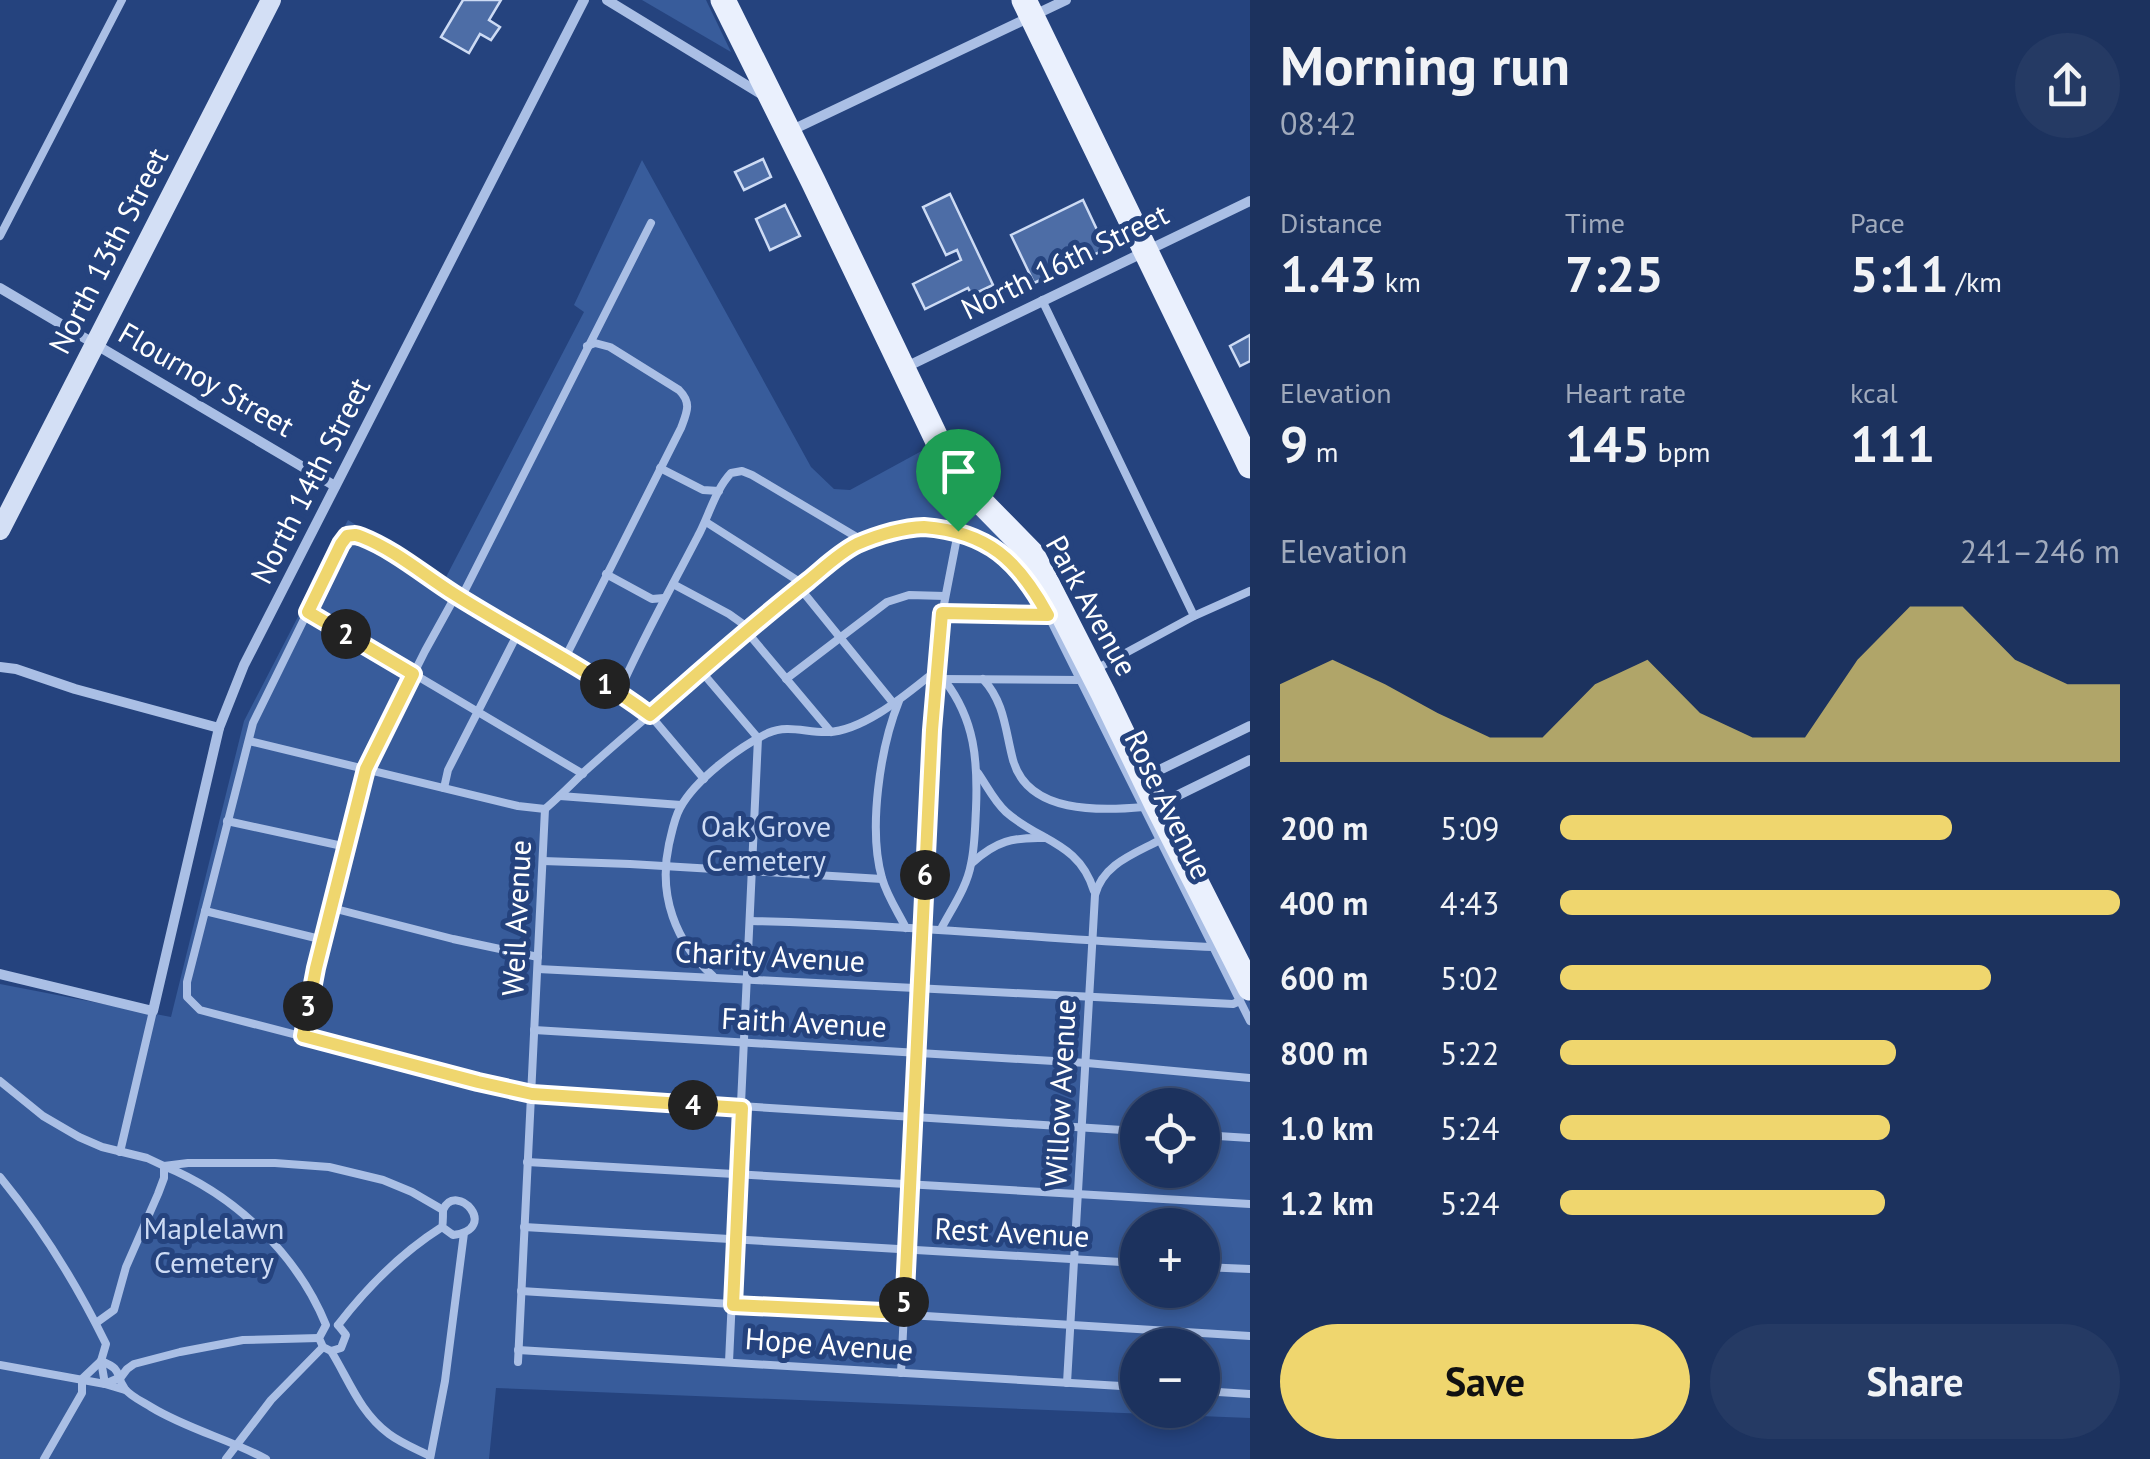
<!DOCTYPE html>
<html lang="en">
<head>
<meta charset="utf-8">
<style>
	body { margin:0; font-family:"PT Sans",sans-serif; background:#253a64; color:#f1f3f6; height:100vh; display:flex; flex-direction:column; font-size:38px; white-space:nowrap }
	* { box-sizing:border-box; margin:0 }
	p { font-size:32px; color:#a0aabc }
	.icon { flex:none; width:55px; height:55px; fill:none; stroke:currentColor; stroke-width:2; stroke-linecap:round; stroke-linejoin:round }
	.map { position:relative; flex:1; overflow:hidden }
	.side { display:flex; flex-direction:column; background:#1c325e; width:900px }
	.side>* { flex:none }
	.controls { position:absolute; left:1120px; top:1088px; display:grid; gap:20px }
	.controls a { display:grid; place-items:center; width:100px; height:100px; border-radius:50%; background:#1c325e; box-shadow:0 5px 15px #0003,0 0 0 2px #3a4d73; font-size:50px }
	.pin { position:absolute; display:grid; place-items:center; width:85px; height:85px; color:#fff; margin:-102px -42px; border-radius:50% 50% 50% 0; rotate:-45deg; box-shadow:0 0 10px #0007 }
	.pin .icon { rotate:45deg }
	.km { position:absolute; width:50px; height:50px; margin:-25px; border-radius:50%; background:#222; color:#fff; font-size:28px; line-height:50px; text-align:center }
	.round { display:grid; place-items:center; flex:none; width:105px; height:105px; border-radius:52px; background:#253a64 }
	.summary { display:flex; align-items:center; justify-content:space-between; height:170px; padding:0 30px }
	h1 { font-size:55px; font-weight:700; line-height:75px }
	.metrics { display:grid; grid-template-columns:repeat(3,1fr); gap:15px; height:170px; padding:10px 30px }
	.metrics div { display:grid; align-content:center }
	.metrics b { font-size:50px; font-weight:700 }
	.metrics small { font-size:28px; font-weight:400 }
	.metrics p { font-size:28px }
	.chart { height:280px; padding:20px 30px }
	.chart p { display:flex; justify-content:space-between }
	.chart svg { width:100%; height:180px; margin-top:10px; fill:#efd66e; opacity:.7 }
	.button { display:flex; gap:20px; margin-top:auto; padding:20px 30px }
	.button a { flex:1; height:115px; border-radius:60px; background:#efd66e; color:#111; font-size:40px; font-weight:700; line-height:115px; text-align:center }
	.button a+a { background:#253a64; color:#f1f3f6 }
	ul { padding:0 30px; list-style:none; font-size:32px }
	li { display:grid; grid-template-columns:160px 120px 1fr; align-items:center; height:75px }
	li i { height:25px; border-radius:12px; background:#efd66e }
	main { display:flex; flex:1; min-height:0 }
	.map>svg:first-child { display:block }
	.green { fill:#385c9b; fill-rule:evenodd }
	.building { fill:#4d6da6; stroke:#cddbf4; stroke-width:2.5 }
	.lines { fill:none; stroke-linecap:round; stroke-linejoin:round }
	.lane { stroke:#aabfe5; stroke-width:8 }
	.street { stroke:#aabfe5; stroke-width:10 }
	.secondary { stroke:#d3dff5; stroke-width:20 }
	.primary { stroke:#eaf0fd; stroke-width:25 }
	.route-casing { stroke:#fff; stroke-width:20 }
	.route { stroke:#efd66e; stroke-width:12 }
	.labels { text-anchor:middle; stroke-width:10; stroke-linejoin:round; paint-order:stroke }
	.street-label { font-size:30px; fill:#fff; stroke:#25437e }
	.park-label { font-size:30px; fill:#cddbf4; stroke:#25437e }
</style>
</head>
<body>
<main>
<div class="map">
<svg width="1250" height="1459" viewBox="0 0 1250 1459">
	<rect width="100%" height="100%" fill="#25437e"/>
	<g class="green">
		<path d="M642,0H706L731,52Z"/>
		<path d="M642,160L811,467L834,489L850,490L929,447L953,486L971,508L1001,537L1041,588L1250,1003V1418L496,1388L489,1459H0V984L171,1017L244,721L348,520L445,579L584,312L574,305ZM1138,1105H1202V1170H1138ZM1138,1225H1202V1290H1138ZM1138,1345H1202V1410H1138Z"/>
	</g>
	<g class="building">
		<path d="M463,0H501L489,20L500,27L491,40L480,34L469,53L441,37Z"/>
		<path d="M763,159L771,177L744,190L735,172Z"/>
		<path d="M950,194L993,285L972,295L968,288L925,309L913,284L961,260L957,250L946,255L923,207Z"/>
		<path d="M1083,200L1106,249L1034,283L1011,235Z"/>
		<path d="M785,205L800,236L770,250L756,219Z"/>
		<path d="M1250,335V361L1240,366L1230,346Z"/>
	</g>
	<g class="lines">
		<g class="lane">
			<path d="M0,236L122,0"/>
			<path d="M1042,300L1194,616"/>
			<path d="M660,468L703,490L719,491"/>
			<path d="M706,522L803,584"/>
			<path d="M606,574L652,599L664,598"/>
			<path d="M673,584L729,614L750,629"/>
			<path d="M799,587L894,704"/>
			<path d="M461,598L651,223"/>
			<path d="M309,612L583,774"/>
			<path d="M942,613L1048,615"/>
			<path d="M747,632L831,732"/>
			<path d="M565,658L681,428C687,412 692,403 679,390L610,347L595,343L587,346"/>
			<path d="M1096,669L1194,616L1250,591"/>
			<path d="M701,671L758,738"/>
			<path d="M786,679L887,602L909,595L945,596"/>
			<path d="M940,679L1081,680"/>
			<path d="M983,679C1005,703 1005,730 1013,760C1028,814 1100,811 1144,807"/>
			<path d="M619,692C643,638 671,588 698,536C709,516 715,490 731,473L742,471L752,475L865,542"/>
			<path d="M899,701C880,748 868,829 882,878C887,896 898,912 906,928"/>
			<path d="M249,741L518,806L545,809"/>
			<path d="M978,773C987,786 994,801 1006,812C1040,842 1079,842 1094,891"/>
			<path d="M704,779L650,715L619,692L456,595L378,545L357,535L347,536L341,544L253,723L187,982V997L200,1010L478,1082L532,1093L1138,1131"/>
			<path d="M444,788L448,770L519,631"/>
			<path d="M560,796L681,805"/>
			<path d="M227,821L347,847"/>
			<path d="M543,861L630,864L882,879"/>
			<path d="M972,863C996,841 1013,837 1045,838"/>
			<path d="M332,908L453,939L538,957"/>
			<path d="M205,911L324,940"/>
			<path d="M751,921C905,924 1059,941 1213,947"/>
			<path d="M538,969L1233,1004L1240,1001"/>
			<path d="M713,976C675,942 658,895 669,844C672,832 674,819 680,808C696,779 739,747 768,733C788,724 807,733 828,732C862,731 903,697 928,677L945,681C975,720 978,761 976,809C975,827 975,846 971,864C967,887 952,908 941,929"/>
			<path d="M534,1030L1087,1063L1250,1078"/>
			<path d="M303,1035L317,968L366,769L425,651L456,595"/>
			<path d="M0,1081L43,1116L79,1137L102,1147L147,1158L164,1166L188,1163H275L329,1167L383,1180L412,1192L443,1210"/>
			<path d="M1202,1135L1250,1138"/>
			<path d="M120,1152L153,1011"/>
			<path d="M527,1162L1250,1204"/>
			<path d="M0,1177C42,1228 77,1285 106,1344L101,1361L105,1384L125,1390"/>
			<path d="M524,1227L1138,1263"/>
			<path d="M1202,1267L1250,1269"/>
			<path d="M521,1291L1250,1336"/>
			<path d="M96,1323L114,1310L126,1267L158,1194L164,1178V1166C235,1195 297,1254 326,1325L319,1338L323,1347L331,1351C349,1380 360,1413 389,1434C401,1443 416,1449 430,1456"/>
			<path d="M338,1325C368,1286 401,1253 442,1227C443,1225 443,1211 443,1210C456,1180 501,1229 453,1235L442,1227"/>
			<path d="M518,1350L1138,1387"/>
			<path d="M331,1351L341,1348L346,1335L338,1325"/>
			<path d="M101,1361C124,1370 114,1374 125,1389C130,1396 143,1402 151,1407C187,1429 229,1439 266,1459"/>
			<path d="M518,1362L545,809C559,797 571,785 584,772C633,728 684,686 734,643C770,612 811,570 853,547C936,500 1005,538 1048,615L1250,1021"/>
			<path d="M729,1362L758,738"/>
			<path d="M0,1365L105,1384L121,1377L127,1369L134,1364L180,1352L243,1340L319,1338"/>
			<path d="M901,1373L935,678L940,625L966,491"/>
			<path d="M1067,1383L1095,895C1103,864 1134,854 1160,840"/>
			<path d="M1202,1391L1250,1394"/>
			<path d="M44,1459L82,1393V1379L101,1361"/>
			<path d="M226,1459L271,1400L323,1347"/>
			<path d="M430,1459L445,1381L464,1233"/>
		</g>
		<g class="street">
			<path d="M607,0L766,97"/>
			<path d="M788,132L1066,0"/>
			<path d="M0,288L335,486"/>
			<path d="M904,368L1250,201"/>
			<path d="M0,667L16,669L75,689L219,728"/>
			<path d="M1143,778L1250,726"/>
			<path d="M1158,805L1250,760"/>
			<path d="M0,974L153,1011L219,728L244,665L584,0"/>
		</g>
		<path class="secondary" d="M0,530L271,0"/>
		<g class="primary">
			<path d="M723,0L813,181L942,450L982,503L1032,554L1103,693L1157,805L1250,988"/>
			<path d="M1024,0L1250,466"/>
		</g>
	</g>
	<g class="lines">
		<defs>
			<path id="route" d="M924,527C988,532 1018,560 1048,615L942,613L932,730L904,1313L733,1305L742,1108L532,1094L478,1082L303,1036L316,968L366,769L413,674L308,612L341,544L347,536C355,535 354,534 362,537C395,550 424,575 454,594C519,635 588,669 650,715C702,670 754,623 808,581C824,568 839,553 857,544C878,535 900,528 924,527Z"/>
		</defs>
		<use href="#route" class="route-casing"/>
		<use href="#route" class="route"/>
	</g>
	<g class="labels">
		<g class="street-label">
			<text transform="translate(109 251) rotate(-63)" y="10">North 13th Street</text>
			<text transform="translate(1065 262) rotate(-26)" y="10">North 16th Street</text>
			<text transform="translate(206 380) rotate(30)" y="10">Flournoy Street</text>
			<text transform="translate(311 481) rotate(-63)" y="10">North 14th Street</text>
			<text transform="translate(1091 606) rotate(61)" y="10">Park Avenue</text>
			<text transform="translate(1168 805) rotate(64)" y="10">Rose Avenue</text>
			<text transform="translate(517 918) rotate(-87)" y="10">Weil Avenue</text>
			<text transform="translate(770 957) rotate(3)" y="10">Charity Avenue</text>
			<text transform="translate(804 1023) rotate(3)" y="10">Faith Avenue</text>
			<text transform="translate(1061 1093) rotate(-87)" y="10">Willow Avenue</text>
			<text transform="translate(1012 1233) rotate(3)" y="10">Rest Avenue</text>
			<text transform="translate(829 1345) rotate(4)" y="10">Hope Avenue</text>
		</g>
		<g class="park-label">
			<text x="766" y="837">Oak Grove<tspan x="766" dy="34">Cemetery</tspan></text>
			<text x="214" y="1239">Maplelawn<tspan x="214" dy="34">Cemetery</tspan></text>
		</g>
	</g>
</svg>
<div class="controls">
<a><svg class="icon" aria-label="locate" viewBox="0 0 24 24"><circle cx="12" cy="12" r="6"/><path d="M12 2v4M12 18v4M2 12h4M18 12h4"/></svg></a>
<a>+</a>
<a>−</a>
</div>
<div class="pin" style="left:958px;top:531px;background:#1e9e55"><svg class="icon" aria-label="arrive" viewBox="0 0 24 24"><path d="M6 21V4h12l-3 4 3 4H6"/></svg></div>
<b class="km" style="left:605px;top:684px">1</b>
<b class="km" style="left:346px;top:634px">2</b>
<b class="km" style="left:308px;top:1006px">3</b>
<b class="km" style="left:693px;top:1105px">4</b>
<b class="km" style="left:904px;top:1302px">5</b>
<b class="km" style="left:925px;top:875px">6</b>
</div>
<section class="side">
<div class="summary"><div><h1>Morning run</h1><p>08:42</p></div><a class="round"><svg class="icon" aria-label="share" viewBox="0 0 24 24"><path d="M12 15V3M7 8l5-5 5 5M5 13v7h14v-7"/></svg></a></div>
<div class="metrics">
<div><p>Distance</p><b>1.43<small> km</small></b></div>
<div><p>Time</p><b>7:25</b></div>
<div><p>Pace</p><b>5:11<small> /km</small></b></div>
</div>
<div class="metrics">
<div><p>Elevation</p><b>9<small> m</small></b></div>
<div><p>Heart rate</p><b>145<small> bpm</small></b></div>
<div><p>kcal</p><b>111</b></div>
</div>
<div class="chart"><p><span>Elevation</span>241–246 m</p>
<svg viewBox="0 0 160 44" preserveAspectRatio="none"><path d="M0 44V25L10 19L20 25L30 32L40 38L50 38L60 25L70 19L80 32L90 38L100 38L110 19L120 6L130 6L140 19L150 25L160 25V44z"/></svg>
</div>
<ul>
<li><b>200 m</b>5:09<i style="width:70%"></i></li>
<li><b>400 m</b>4:43<i style="width:100%"></i></li>
<li><b>600 m</b>5:02<i style="width:77%"></i></li>
<li><b>800 m</b>5:22<i style="width:60%"></i></li>
<li><b>1.0 km</b>5:24<i style="width:59%"></i></li>
<li><b>1.2 km</b>5:24<i style="width:58%"></i></li>
</ul>
<div class="button"><a>Save</a><a>Share</a></div>
</section>
</main>
</body>
</html>
